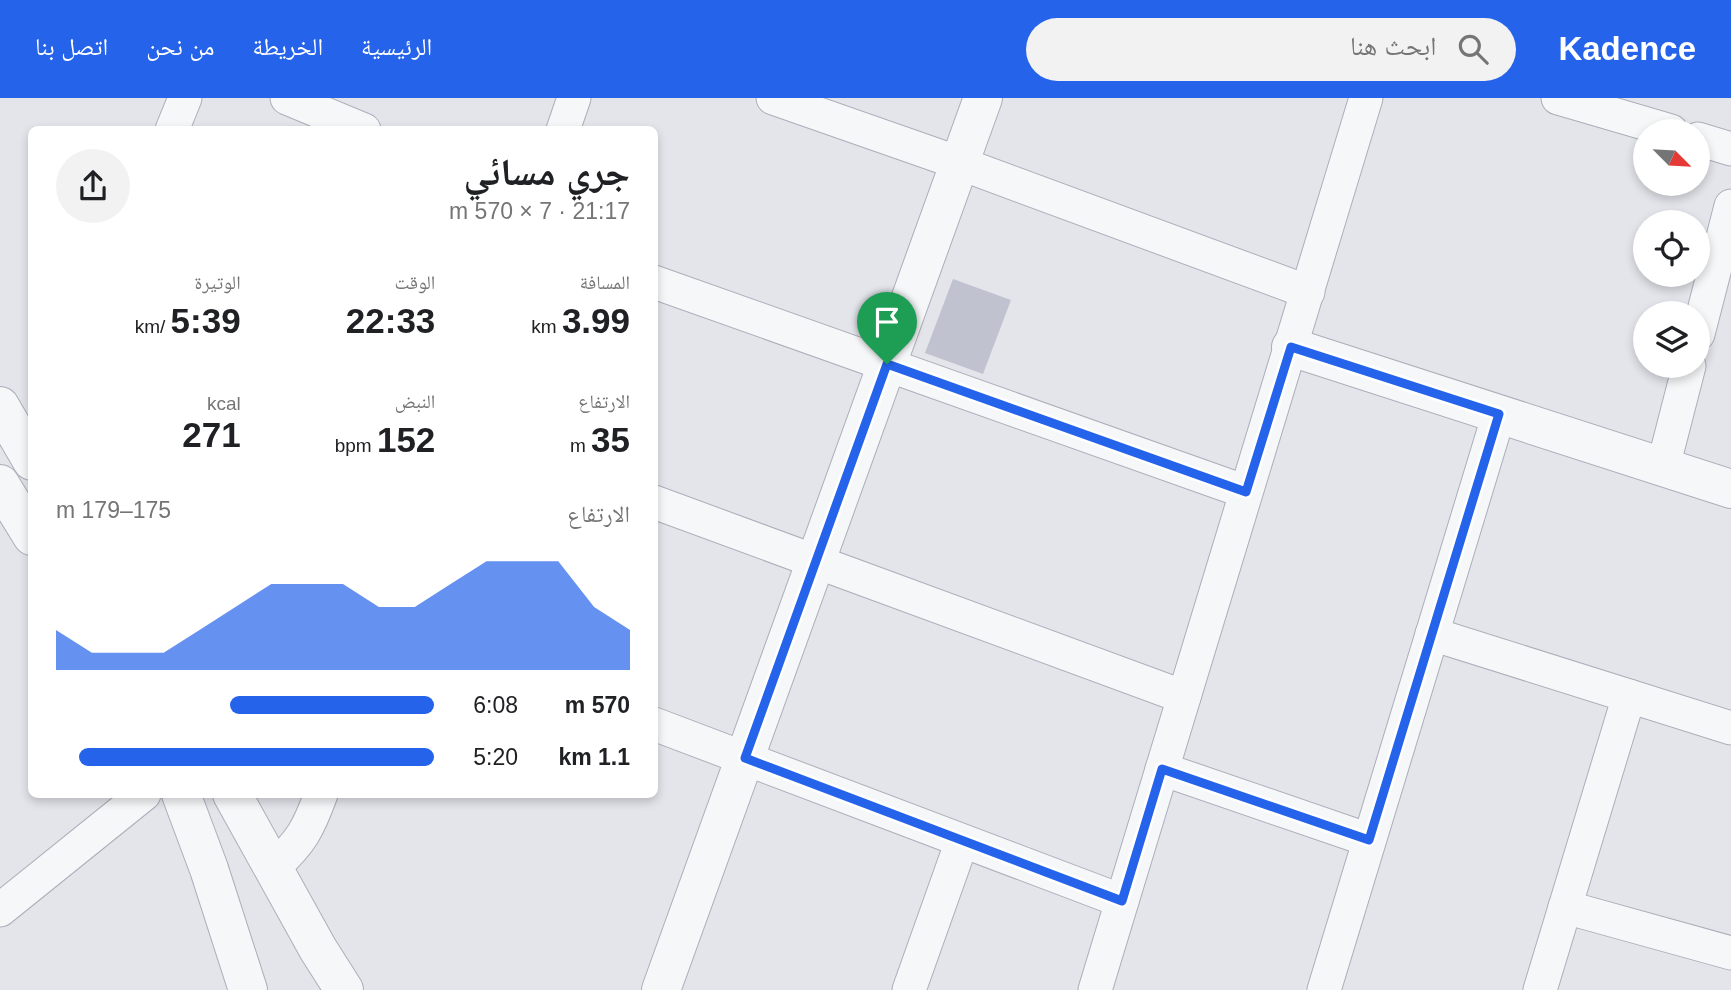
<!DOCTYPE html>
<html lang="ar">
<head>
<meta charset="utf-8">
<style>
	body { margin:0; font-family:Helvetica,"Noto Naskh Arabic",sans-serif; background:#f2f2f2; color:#202124; direction:rtl; height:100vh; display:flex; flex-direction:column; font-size:26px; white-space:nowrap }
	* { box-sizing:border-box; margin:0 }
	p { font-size:23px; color:#757577 }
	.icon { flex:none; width:38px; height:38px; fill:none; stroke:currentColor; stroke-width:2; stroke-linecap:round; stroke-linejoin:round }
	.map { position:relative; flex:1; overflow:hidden; direction:ltr }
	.panel { position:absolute; left:28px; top:28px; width:630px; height:672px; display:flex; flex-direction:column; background:#fff; border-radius:10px; box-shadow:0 4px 10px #0003; direction:rtl }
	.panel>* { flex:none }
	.needle { width:46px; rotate:114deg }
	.fabs { position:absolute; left:1633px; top:21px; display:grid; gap:14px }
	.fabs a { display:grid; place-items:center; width:77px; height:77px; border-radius:50%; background:#fff; box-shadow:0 4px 10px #0003; font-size:35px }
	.pin { position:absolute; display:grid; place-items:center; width:60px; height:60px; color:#fff; margin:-72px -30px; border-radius:50% 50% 50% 0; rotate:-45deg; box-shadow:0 0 7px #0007 }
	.pin .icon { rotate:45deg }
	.round { display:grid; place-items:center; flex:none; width:74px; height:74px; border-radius:37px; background:#f2f2f2 }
	.overview { display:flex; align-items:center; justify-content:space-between; height:119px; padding:0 28px }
	h1 { font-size:38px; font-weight:700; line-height:52px }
	.stats { display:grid; grid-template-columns:repeat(3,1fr); gap:10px; height:119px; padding:7px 28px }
	.stats div { display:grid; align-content:center }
	.stats b { font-size:35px; font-weight:700 }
	.stats small { font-size:19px; font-weight:400 }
	.stats p { font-size:19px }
	.chart { height:196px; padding:14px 28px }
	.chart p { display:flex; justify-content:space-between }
	.chart svg { width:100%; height:126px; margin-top:7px; fill:#2563eb; opacity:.7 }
	ul { padding:0 28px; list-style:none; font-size:23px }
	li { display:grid; grid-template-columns:112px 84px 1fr; align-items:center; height:52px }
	li i { height:18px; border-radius:9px; background:#2563eb }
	header { display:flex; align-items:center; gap:42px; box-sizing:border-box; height:98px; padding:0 35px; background:#2563eb; color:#fff }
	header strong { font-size:33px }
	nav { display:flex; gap:38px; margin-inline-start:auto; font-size:24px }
	.search { width:490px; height:63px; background:#f2f2f2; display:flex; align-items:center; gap:18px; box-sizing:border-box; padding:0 24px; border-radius:38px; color:#757577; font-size:26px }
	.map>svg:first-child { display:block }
	.building { fill:#c0c3cf }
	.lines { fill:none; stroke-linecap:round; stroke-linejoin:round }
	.minor-casing { stroke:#acaeb9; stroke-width:35 }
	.tertiary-casing { stroke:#acaeb9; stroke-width:40 }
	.minor { stroke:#f6f7f9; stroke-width:33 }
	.tertiary { stroke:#f6f7f9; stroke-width:38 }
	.route-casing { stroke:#fff; stroke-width:14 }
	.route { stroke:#2563eb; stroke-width:9 }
</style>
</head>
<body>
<header>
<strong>Kadence</strong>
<div class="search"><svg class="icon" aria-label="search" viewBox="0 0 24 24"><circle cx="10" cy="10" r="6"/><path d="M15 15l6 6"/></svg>ابحث هنا</div>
<nav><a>الرئيسية</a><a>الخريطة</a><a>من نحن</a><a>اتصل بنا</a></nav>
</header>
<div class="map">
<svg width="1731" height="892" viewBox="0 0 1731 892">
	<rect width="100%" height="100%" fill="#e3e5eb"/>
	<path class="building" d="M953,181L1011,202L983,276L925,255Z"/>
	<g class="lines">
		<defs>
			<g id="minor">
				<path d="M287,0L364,32"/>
				<path d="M773,0L959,65L1308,194"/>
				<path d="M1558,0L1671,33"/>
				<path d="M172,32L185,0"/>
				<path d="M563,32L574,0"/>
				<path d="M1698,41L1731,51"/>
				<path d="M654,184L1246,394"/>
				<path d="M1698,236L1731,108"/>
				<path d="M1663,369L1689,268"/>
				<path d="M654,404L1184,599"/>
				<path d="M1432,536L1731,630"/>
				<path d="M654,626L1122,803"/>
				<path d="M1162,671L1369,742"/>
				<path d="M273,770C301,744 308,732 321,696"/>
				<path d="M1565,809L1731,855"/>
				<path d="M0,812L144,696"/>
				<path d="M909,892L962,743"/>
				<path d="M1095,892L1366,0"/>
				<path d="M1324,892L1499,316"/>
				<path d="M1540,892L1629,598"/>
			</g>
			<g id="tertiary">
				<path d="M1291,249L1731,391"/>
				<path d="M0,308L32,363"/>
				<path d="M0,386L32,438"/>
				<path d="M181,696L209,771L248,892"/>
				<path d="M232,696L318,851L344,892"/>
				<path d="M661,892L983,0"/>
			</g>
		</defs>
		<use href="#minor" class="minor-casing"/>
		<use href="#tertiary" class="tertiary-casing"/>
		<use href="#minor" class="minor"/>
		<use href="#tertiary" class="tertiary"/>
	</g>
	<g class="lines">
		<defs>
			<path id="route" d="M1291,249L1499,316L1369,742L1162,671L1122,803L745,660L887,266L1246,394Z"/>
		</defs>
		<use href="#route" class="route-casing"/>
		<use href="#route" class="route"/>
	</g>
</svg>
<div class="fabs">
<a><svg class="needle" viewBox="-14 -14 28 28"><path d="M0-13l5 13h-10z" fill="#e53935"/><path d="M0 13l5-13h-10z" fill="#757577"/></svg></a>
<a><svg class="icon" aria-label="locate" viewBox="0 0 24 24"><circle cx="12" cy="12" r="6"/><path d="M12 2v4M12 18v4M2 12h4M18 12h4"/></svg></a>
<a><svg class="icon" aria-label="layers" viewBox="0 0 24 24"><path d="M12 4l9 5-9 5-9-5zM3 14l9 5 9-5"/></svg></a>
</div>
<div class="pin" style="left:887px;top:266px;background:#1e9e55"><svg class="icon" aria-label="arrive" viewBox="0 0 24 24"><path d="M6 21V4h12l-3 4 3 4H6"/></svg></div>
<section class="panel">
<div class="overview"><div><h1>جري مسائي</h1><p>21:17 · 7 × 570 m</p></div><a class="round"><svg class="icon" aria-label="share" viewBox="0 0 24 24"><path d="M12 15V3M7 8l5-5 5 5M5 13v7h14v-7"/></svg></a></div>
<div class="stats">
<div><p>المسافة</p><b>3.99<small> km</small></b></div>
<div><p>الوقت</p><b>22:33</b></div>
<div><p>الوتيرة</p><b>5:39<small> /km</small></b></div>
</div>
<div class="stats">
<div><p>الارتفاع</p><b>35<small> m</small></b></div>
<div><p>النبض</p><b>152<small> bpm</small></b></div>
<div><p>kcal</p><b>271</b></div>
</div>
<div class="chart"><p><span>الارتفاع</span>175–179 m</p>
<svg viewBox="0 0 160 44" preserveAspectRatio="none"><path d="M0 44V30L10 38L20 38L30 38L40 30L50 22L60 14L70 14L80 14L90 22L100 22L110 14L120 6L130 6L140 6L150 22L160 30V44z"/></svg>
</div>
<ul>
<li><b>570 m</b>6:08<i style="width:54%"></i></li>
<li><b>1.1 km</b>5:20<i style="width:94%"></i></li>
</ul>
</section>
</div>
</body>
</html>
